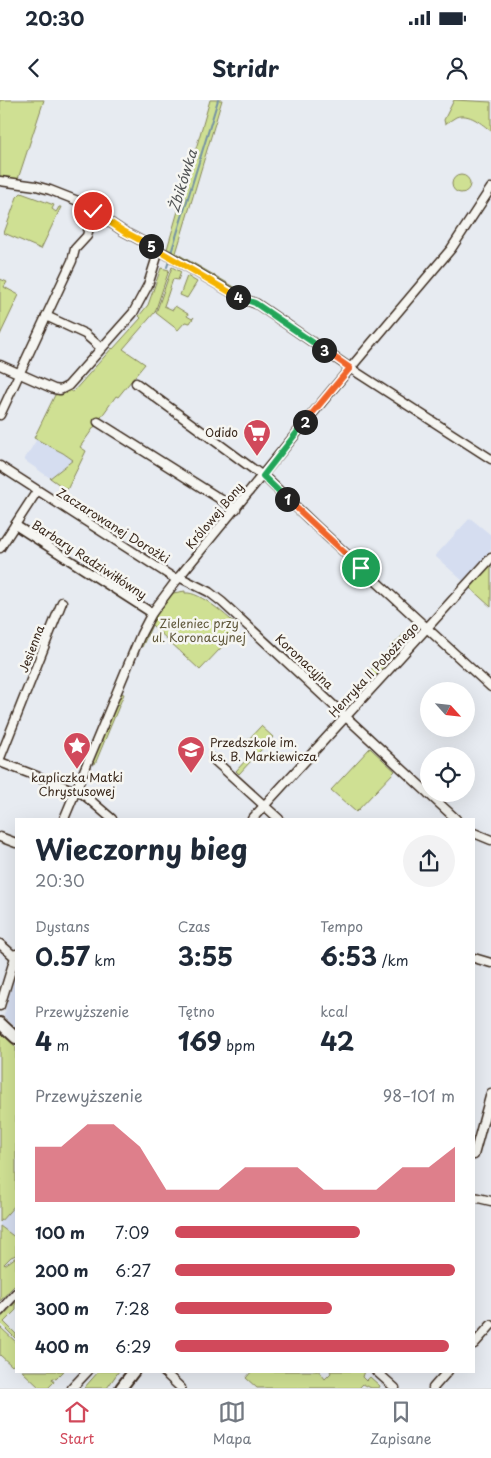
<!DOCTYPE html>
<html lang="pl">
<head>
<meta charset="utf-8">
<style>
	body { margin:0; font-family:"Playpen Sans",sans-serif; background:#f2f2f3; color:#1f2937; height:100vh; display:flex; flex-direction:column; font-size:19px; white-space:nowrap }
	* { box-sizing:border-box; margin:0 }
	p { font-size:16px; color:#747a83 }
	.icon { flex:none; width:28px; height:28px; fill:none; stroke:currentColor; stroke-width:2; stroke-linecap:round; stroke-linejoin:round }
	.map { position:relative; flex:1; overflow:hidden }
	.side { position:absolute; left:15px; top:718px; width:460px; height:555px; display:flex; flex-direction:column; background:#fff; border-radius:0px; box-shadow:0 5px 20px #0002 }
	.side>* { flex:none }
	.needle { width:32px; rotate:117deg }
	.controls { position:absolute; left:420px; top:582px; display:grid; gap:10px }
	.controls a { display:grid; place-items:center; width:55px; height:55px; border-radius:50%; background:#fff; box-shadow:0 5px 20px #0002; font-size:25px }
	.pin { position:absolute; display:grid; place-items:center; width:42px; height:42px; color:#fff; margin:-21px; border:2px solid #fff; border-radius:50%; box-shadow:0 1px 5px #0007 }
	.km { position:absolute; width:25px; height:25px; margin:-12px; border-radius:50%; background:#222; color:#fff; font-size:14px; line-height:25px; text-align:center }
	.round { display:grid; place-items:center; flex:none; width:52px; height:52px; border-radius:26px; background:#f2f2f3 }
	.overview { display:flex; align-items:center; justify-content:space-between; height:85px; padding:0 20px }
	h1 { font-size:28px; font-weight:700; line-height:38px }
	.stats { display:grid; grid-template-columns:repeat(3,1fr); gap:8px; height:85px; padding:5px 20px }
	.stats div { display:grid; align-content:center }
	.stats b { font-size:25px; font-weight:700 }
	.stats small { font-size:14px; font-weight:400 }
	.stats p { font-size:14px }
	.chart { height:140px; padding:10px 20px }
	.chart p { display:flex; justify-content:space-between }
	.chart svg { width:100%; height:90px; margin-top:5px; fill:#d1495b; opacity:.7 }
	ul { padding:0 20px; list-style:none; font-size:16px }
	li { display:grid; grid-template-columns:80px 60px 1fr; align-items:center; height:38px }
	li i { height:12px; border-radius:6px; background:#d1495b }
	.status { display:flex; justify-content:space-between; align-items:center; height:35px; padding:0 25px; background:#fff; direction:ltr }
	.status svg { height:14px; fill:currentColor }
	header { display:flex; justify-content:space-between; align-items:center; height:65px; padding:0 20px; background:#fff; font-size:22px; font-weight:700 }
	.tab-bar { display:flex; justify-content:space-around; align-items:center; height:70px; border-top:1px solid #e0e1e3; background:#fff; font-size:14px; color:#747a83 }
	.tab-bar a { display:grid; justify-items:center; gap:2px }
	.tab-bar .on { color:#d1495b }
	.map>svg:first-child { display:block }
	.built { fill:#d5ddf0 }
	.green { fill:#cfe093; stroke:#858558 }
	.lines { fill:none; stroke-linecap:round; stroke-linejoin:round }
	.stream { stroke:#7591a3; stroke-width:2 }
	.minor-casing { stroke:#3b2a1e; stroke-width:11 }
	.tertiary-casing { stroke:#3b2a1e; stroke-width:14 }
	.minor { stroke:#f6f6f2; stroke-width:8 }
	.tertiary { stroke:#f6f6f2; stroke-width:10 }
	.split-1-casing { stroke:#fff; stroke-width:10 }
	.split-2-casing { stroke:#fff; stroke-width:10 }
	.split-3-casing { stroke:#fff; stroke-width:10 }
	.split-4-casing { stroke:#fff; stroke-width:10 }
	.split-5-casing { stroke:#fff; stroke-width:10 }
	.split-6-casing { stroke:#fff; stroke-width:10 }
	.split-1 { stroke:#f0652b; stroke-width:6 }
	.split-2 { stroke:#22a559; stroke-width:6 }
	.split-3 { stroke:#f0652b; stroke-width:6 }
	.split-4 { stroke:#22a559; stroke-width:6 }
	.split-5 { stroke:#f5b400; stroke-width:6 }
	.split-6 { stroke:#f5b400; stroke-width:6 }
	.labels { text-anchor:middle; stroke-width:5; stroke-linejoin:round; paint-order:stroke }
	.poi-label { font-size:12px; fill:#3b2a1e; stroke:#f6f6f2; text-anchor:end }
	.street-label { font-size:12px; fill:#3b2a1e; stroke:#f6f6f2 }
	.park-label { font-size:12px; fill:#60583b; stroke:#f6f6f2 }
	.water-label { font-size:14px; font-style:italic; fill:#535556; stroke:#f6f6f2 }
</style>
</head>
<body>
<div class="status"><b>20:30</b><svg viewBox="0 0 49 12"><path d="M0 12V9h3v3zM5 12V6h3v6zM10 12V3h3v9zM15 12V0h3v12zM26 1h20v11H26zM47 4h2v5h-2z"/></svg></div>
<header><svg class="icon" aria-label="back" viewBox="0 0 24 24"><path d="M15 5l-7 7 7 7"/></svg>Stridr<svg class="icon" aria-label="person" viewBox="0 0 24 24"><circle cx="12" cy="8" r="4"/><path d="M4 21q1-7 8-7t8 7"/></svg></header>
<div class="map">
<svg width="491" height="1288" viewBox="0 0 491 1288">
	<rect width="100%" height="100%" fill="#e7ebf1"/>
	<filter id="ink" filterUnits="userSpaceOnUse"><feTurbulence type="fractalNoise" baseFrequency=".02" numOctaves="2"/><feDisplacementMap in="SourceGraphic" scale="10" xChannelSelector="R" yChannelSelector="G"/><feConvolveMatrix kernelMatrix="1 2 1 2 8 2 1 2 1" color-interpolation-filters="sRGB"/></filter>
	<g filter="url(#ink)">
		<g class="built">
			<path d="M37,339L63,353L73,360L50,378L24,360Z"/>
			<path d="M470,418L491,435V450L463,481L435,456Z"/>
			<path d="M16,870V928L4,916Z"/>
			<path d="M16,1104V1138L0,1126V1122Z"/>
		</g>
		<g class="green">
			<path d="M0,0H44L18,79L0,76Z"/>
			<path d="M210,0H222L176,153L255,199L242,195L167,149Z"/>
			<path d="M454,0L491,2V31C482,24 469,12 456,17C452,19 449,22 445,24L444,20Z"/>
			<circle cx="461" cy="84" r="9"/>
			<path d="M21,93L54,105L52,109L56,112L59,107H61L41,149L4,133L17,97Z"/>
			<path d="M172,167L181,172L178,180L173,179L164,206L173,210L175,206L188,214L187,216L192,219L194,217L190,223L185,222L178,230L156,213Z"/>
			<path d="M161,168L169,170L155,212L123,249L145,264L118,297L116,296L80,347L86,351L67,390L50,378L73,360L63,353L34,338L55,295L66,292L70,290L73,292L112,248L113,249L141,218L139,216L148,205Z"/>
			<path d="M187,176L197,182L187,198L180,195Z"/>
			<path d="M0,179L7,182L4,187L19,195L0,235Z"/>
			<path d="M491,463V507L469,487Z"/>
			<path d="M185,491V493C200,491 229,518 240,528L200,570L152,525L142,547L140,545L155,516L172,492L173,493Z"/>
			<path d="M414,523L418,529L389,560L384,555Z"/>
			<path d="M381,559L387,563L372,580L366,575Z"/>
			<path d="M120,593L124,594L95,664L91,662Z"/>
			<path d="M261,626L273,637L239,674L236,671L255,650L246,642Z"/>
			<path d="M370,648L395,671L356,712L331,690Z"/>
			<path d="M0,932L16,947V1104L0,1122Z"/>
			<path d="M0,1126L16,1138V1155L11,1157L4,1164L5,1165L16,1157V1187L14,1186L0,1201Z"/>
			<path d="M16,1202V1210L4,1222L16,1234V1239L0,1223V1219Z"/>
			<path d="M0,1227L16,1242V1262L12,1266L0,1255Z"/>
			<path d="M22,1271H64L56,1279L53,1278L52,1279L54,1282L48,1288H40Z"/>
			<path d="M99,1271H119L107,1288H84Z"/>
			<path d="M252,1271H319L325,1279L331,1273L330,1271H364L362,1277L366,1281L370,1277L380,1286L379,1288H371L363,1284L359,1288H257L246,1278Z"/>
		</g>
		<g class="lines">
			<g class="stream">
				<path d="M171,153L218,0"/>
				<path d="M167,167L170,158"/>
			</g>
			<defs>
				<g id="minor">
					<path d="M0,81L36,86L50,90L78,101L123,131L166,154L241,198L257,204L350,268L491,359"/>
					<path d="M46,216L85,234L101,248"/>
					<path d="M0,265L54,289L60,290L68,286L133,213L148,185L159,150"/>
					<path d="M136,283L268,380L317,427L491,587"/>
					<path d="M0,315L72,161L75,149L87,136L93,111"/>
					<path d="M98,322L236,409"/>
					<path d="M0,366L177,480"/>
					<path d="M15,425L152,513"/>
					<path d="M0,448L37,391"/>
					<path d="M179,477L209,492L222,502L429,694"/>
					<path d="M0,658L62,502"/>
					<path d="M213,659L279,719"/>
					<path d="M0,662L83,694L112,719"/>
					<path d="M429,694L456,719"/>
					<path d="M64,719L141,534L152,513L179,477L331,291L451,149L491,88"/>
					<path d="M252,719L491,458"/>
					<path d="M474,733L491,740"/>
					<path d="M0,737L16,743"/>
					<path d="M0,844L15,857"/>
					<path d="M474,858L491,863"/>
					<path d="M0,906L16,854"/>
					<path d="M474,1055L491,993"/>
					<path d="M474,1097L491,1101"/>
					<path d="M0,1211L16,1193"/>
					<path d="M474,1244L491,1225"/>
					<path d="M163,1271L181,1288"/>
					<path d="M376,1271L395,1288"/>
					<path d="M72,1288L88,1271"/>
					<path d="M433,1288L448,1271"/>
				</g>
				<g id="tertiary">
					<path d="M0,923L16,938"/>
					<path d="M121,1288L134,1271"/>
				</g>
			</defs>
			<use href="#minor" class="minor-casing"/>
			<use href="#tertiary" class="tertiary-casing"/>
			<use href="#minor" class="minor"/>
			<use href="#tertiary" class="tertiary"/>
		</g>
	</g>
	<g class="lines" filter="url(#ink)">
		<defs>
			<path id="split-1" d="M287,399L361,468"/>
			<path id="split-2" d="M287,399L263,376L305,322"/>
			<path id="split-3" d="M305,322L350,268L324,250"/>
			<path id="split-4" d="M238,197L255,203L324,250"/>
			<path id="split-5" d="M151,146L238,197"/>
			<path id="split-6" d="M93,111L123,131L151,146"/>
		</defs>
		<use href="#split-1" class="split-1-casing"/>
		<use href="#split-2" class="split-2-casing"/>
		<use href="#split-3" class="split-3-casing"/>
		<use href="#split-4" class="split-4-casing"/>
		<use href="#split-5" class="split-5-casing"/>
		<use href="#split-6" class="split-6-casing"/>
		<use href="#split-1" class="split-1"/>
		<use href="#split-2" class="split-2"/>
		<use href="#split-3" class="split-3"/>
		<use href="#split-4" class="split-4"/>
		<use href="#split-5" class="split-5"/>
		<use href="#split-6" class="split-6"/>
	</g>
	<defs>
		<symbol id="supermarket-pin" viewBox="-11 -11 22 30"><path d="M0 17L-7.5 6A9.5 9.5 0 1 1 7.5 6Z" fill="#d1495b" stroke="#f6f6f2"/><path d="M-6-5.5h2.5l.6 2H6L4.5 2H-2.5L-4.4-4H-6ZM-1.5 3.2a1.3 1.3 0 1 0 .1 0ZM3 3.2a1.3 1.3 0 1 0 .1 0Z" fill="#fff"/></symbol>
		<symbol id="sight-pin" viewBox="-11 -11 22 30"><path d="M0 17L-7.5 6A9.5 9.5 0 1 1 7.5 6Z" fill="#d1495b" stroke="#f6f6f2"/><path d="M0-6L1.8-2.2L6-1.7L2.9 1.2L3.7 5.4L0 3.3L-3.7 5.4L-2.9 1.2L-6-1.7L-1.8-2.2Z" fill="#fff"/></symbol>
		<symbol id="school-pin" viewBox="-11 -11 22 30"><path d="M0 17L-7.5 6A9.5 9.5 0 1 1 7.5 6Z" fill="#d1495b" stroke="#f6f6f2"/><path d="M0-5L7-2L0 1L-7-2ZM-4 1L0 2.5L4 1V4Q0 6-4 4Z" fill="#fff"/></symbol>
	</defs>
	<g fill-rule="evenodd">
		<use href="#supermarket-pin" x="241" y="317" width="32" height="43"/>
		<use href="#sight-pin" x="61" y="630" width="32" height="43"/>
		<use href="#school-pin" x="175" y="634" width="32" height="43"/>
	</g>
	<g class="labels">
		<g class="poi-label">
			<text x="238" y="337">Odido</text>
			<text x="210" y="647" text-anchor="start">Przedszkole im.<tspan x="210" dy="14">ks. B. Markiewicza</tspan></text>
			<text x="77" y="682" text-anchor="middle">kapliczka Matki<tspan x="77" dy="14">Chrystusowej</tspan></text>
		</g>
		<g class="street-label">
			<text transform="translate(215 416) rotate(-50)" y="4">Królowej Bony</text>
			<text transform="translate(113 426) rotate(32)" y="4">Zaczarowanej Dorożki</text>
			<text transform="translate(89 460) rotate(33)" y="4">Barbary Radziwiłłówny</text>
			<text transform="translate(32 549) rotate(-69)" y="4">Jesienna</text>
			<text transform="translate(304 562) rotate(43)" y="4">Koronacyjna</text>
			<text transform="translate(374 570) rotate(-47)" y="4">Henryka II Pobożnego</text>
		</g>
		<g class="park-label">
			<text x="199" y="528">Zieleniec przy<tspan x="199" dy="14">ul. Koronacyjnej</tspan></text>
		</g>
		<g class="water-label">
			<text transform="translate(183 81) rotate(-73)" y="5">Żbikówka</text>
		</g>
	</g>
</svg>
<div class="controls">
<a><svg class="needle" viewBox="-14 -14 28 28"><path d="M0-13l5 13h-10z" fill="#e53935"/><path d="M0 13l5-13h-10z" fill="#747a83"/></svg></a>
<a><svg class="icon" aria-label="locate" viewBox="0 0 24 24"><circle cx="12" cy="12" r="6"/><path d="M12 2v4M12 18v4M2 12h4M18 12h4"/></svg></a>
</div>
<div class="pin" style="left:361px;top:468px;background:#1e9e55"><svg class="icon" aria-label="arrive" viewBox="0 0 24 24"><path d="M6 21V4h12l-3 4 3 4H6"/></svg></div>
<div class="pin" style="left:93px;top:111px;background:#d93025"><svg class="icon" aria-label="check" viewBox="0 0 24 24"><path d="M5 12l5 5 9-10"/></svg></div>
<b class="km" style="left:287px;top:399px">1</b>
<b class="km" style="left:305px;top:322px">2</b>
<b class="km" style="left:324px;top:250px">3</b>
<b class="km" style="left:238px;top:197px">4</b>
<b class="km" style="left:151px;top:146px">5</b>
<section class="side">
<div class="overview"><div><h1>Wieczorny bieg</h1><p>20:30</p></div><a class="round"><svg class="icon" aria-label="share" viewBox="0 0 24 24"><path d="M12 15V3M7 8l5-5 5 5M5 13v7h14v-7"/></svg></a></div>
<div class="stats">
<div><p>Dystans</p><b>0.57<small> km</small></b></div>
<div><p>Czas</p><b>3:55</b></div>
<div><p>Tempo</p><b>6:53<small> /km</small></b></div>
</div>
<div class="stats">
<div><p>Przewyższenie</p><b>4<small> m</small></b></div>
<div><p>Tętno</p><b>169<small> bpm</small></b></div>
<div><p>kcal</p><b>42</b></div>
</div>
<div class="chart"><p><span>Przewyższenie</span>98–101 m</p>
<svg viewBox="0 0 160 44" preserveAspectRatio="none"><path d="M0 44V17L10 17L20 6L30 6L40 17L50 38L60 38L70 38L80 27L90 27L100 27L110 38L120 38L130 38L140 27L150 27L160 17V44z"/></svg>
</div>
<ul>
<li><b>100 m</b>7:09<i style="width:66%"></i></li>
<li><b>200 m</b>6:27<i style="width:100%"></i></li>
<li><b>300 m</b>7:28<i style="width:56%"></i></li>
<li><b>400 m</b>6:29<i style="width:98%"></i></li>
</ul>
</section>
</div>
<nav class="tab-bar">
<a class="on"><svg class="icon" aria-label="home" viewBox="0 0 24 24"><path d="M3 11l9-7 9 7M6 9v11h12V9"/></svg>Start</a>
<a><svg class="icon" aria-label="map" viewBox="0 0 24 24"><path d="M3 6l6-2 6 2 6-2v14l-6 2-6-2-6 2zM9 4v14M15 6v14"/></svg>Mapa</a>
<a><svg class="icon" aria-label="saved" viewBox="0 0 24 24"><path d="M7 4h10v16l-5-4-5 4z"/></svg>Zapisane</a>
</nav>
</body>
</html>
